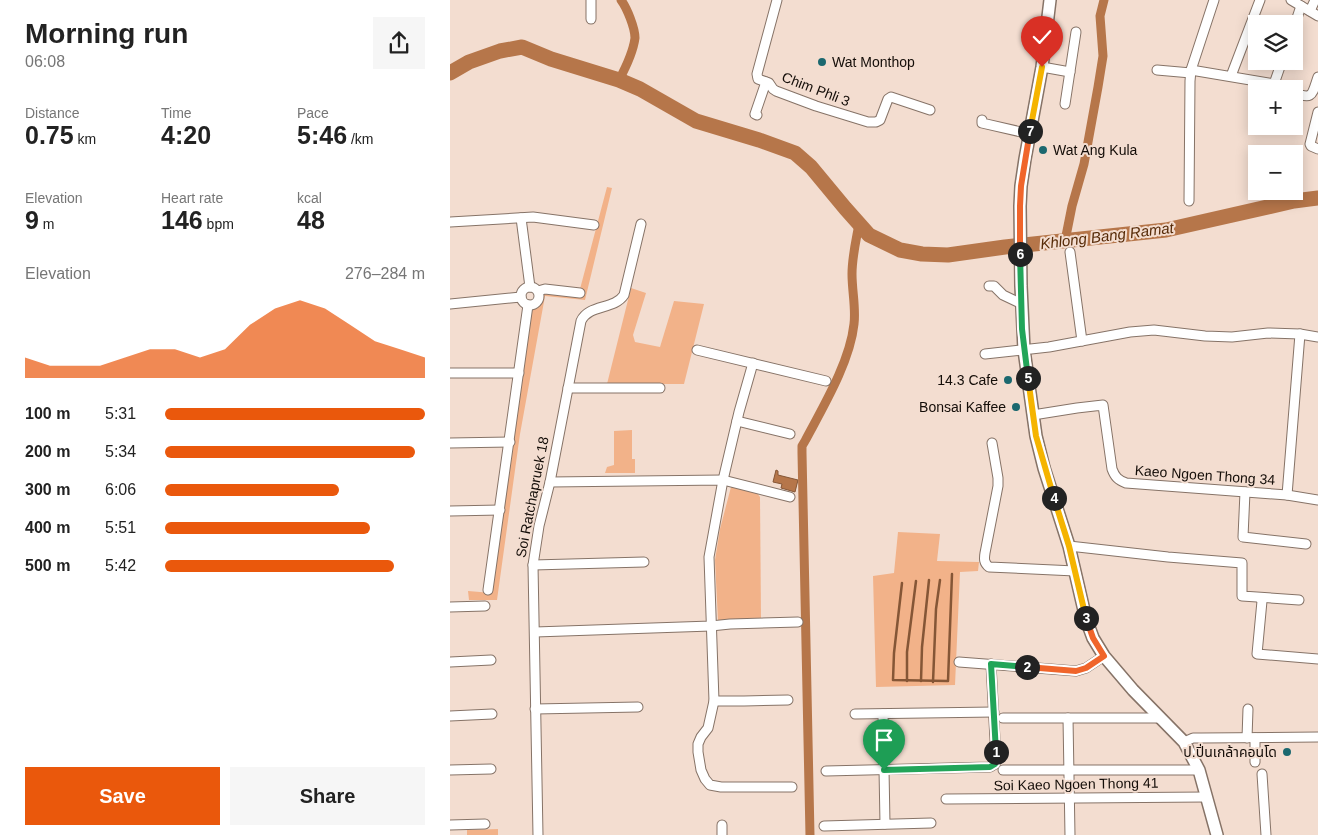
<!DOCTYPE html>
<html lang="en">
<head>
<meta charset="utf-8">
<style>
	body { margin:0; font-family:Arial,"Noto Sans Thai",sans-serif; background:#f6f6f6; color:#222; height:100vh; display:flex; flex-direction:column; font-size:19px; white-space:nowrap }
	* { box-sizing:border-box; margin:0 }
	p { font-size:16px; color:#767676 }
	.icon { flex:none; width:28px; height:28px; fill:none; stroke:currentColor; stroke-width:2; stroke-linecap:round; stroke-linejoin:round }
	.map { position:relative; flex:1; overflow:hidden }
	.side { display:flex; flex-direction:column; background:#fff; width:450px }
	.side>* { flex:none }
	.buttons { position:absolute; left:798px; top:15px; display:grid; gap:10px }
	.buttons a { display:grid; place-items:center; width:55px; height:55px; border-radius:0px; background:#fff; box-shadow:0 2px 12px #0003; font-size:25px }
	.pin { position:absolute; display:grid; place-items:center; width:42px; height:42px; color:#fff; margin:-51px -21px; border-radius:50% 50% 50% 0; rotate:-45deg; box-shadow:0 0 5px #0007 }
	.pin .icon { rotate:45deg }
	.km { position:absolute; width:25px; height:25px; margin:-12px; border-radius:50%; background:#222; color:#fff; font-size:14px; line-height:25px; text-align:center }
	.round { display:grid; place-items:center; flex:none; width:52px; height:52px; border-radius:0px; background:#f6f6f6 }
	.head { display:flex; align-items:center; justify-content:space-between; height:85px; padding:0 25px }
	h1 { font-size:28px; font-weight:700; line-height:38px }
	.figures { display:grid; grid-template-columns:repeat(3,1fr); gap:8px; height:85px; padding:5px 25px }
	.figures div { display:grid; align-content:center }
	.figures b { font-size:25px; font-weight:700 }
	.figures small { font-size:14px; font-weight:400 }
	.figures p { font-size:14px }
	.chart { height:140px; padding:10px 25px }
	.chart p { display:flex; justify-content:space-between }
	.chart svg { width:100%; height:90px; margin-top:5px; fill:#ea580c; opacity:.7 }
	.primary-button { display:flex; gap:10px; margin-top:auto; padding:10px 25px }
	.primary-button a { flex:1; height:58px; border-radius:0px; background:#ea580c; color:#fff; font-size:20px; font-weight:700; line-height:58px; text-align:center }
	.primary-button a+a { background:#f6f6f6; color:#222 }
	ul { padding:0 25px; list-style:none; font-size:16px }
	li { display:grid; grid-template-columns:80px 60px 1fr; align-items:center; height:38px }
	li i { height:12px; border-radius:6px; background:#ea580c }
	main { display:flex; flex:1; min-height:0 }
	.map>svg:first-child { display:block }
	.green { fill:#f2b289 }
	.water { fill:#b6764a; stroke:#855636 }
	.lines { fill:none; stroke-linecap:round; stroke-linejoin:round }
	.stream { stroke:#855636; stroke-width:2.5 }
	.canal { stroke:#b6764a; stroke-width:9 }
	.river { stroke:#b6764a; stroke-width:15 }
	.minor-casing { stroke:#867367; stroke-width:11 }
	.tertiary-casing { stroke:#867367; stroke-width:14 }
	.minor { stroke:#fff; stroke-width:9 }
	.tertiary { stroke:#fff; stroke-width:11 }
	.split-1-casing { stroke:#fff; stroke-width:10 }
	.split-2-casing { stroke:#fff; stroke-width:10 }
	.split-3-casing { stroke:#fff; stroke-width:10 }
	.split-4-casing { stroke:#fff; stroke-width:10 }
	.split-5-casing { stroke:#fff; stroke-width:10 }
	.split-6-casing { stroke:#fff; stroke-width:10 }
	.split-7-casing { stroke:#fff; stroke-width:10 }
	.split-8-casing { stroke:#fff; stroke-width:10 }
	.split-1 { stroke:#22a559; stroke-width:6 }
	.split-2 { stroke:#22a559; stroke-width:6 }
	.split-3 { stroke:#f0652b; stroke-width:6 }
	.split-4 { stroke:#f5b400; stroke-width:6 }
	.split-5 { stroke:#f5b400; stroke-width:6 }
	.split-6 { stroke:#22a559; stroke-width:6 }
	.split-7 { stroke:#f0652b; stroke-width:6 }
	.split-8 { stroke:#f5b400; stroke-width:6 }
	.poi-dot { fill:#1b686f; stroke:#f3ddd0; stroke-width:2 }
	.labels { text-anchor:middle; stroke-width:4; stroke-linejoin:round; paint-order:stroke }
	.poi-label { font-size:14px; fill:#140d08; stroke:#f3ddd0; text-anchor:end }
	.street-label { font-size:14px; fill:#140d08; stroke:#f3ddd0 }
	.water-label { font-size:15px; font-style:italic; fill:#562a07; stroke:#f3ddd0 }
</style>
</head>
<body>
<main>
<section class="side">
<div class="head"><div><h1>Morning run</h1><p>06:08</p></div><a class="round"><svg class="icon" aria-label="share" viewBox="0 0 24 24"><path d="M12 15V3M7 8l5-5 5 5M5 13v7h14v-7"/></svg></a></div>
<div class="figures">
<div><p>Distance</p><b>0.75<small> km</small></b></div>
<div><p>Time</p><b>4:20</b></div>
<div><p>Pace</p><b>5:46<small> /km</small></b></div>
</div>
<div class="figures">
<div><p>Elevation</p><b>9<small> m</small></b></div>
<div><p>Heart rate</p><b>146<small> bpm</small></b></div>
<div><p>kcal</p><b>48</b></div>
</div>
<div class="chart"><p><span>Elevation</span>276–284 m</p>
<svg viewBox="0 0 160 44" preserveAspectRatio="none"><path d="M0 44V34L10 38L20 38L30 38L40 34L50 30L60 30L70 34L80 30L90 18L100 10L110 6L120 10L130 18L140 26L150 30L160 34V44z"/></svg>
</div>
<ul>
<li><b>100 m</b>5:31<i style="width:100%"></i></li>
<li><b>200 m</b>5:34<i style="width:96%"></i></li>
<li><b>300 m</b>6:06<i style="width:67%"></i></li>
<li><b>400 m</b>5:51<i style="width:79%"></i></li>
<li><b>500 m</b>5:42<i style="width:88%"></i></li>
</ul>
<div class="primary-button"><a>Save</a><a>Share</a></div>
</section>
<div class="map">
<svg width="868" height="835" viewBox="0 0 868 835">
	<rect width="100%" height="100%" fill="#f3ddd0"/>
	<g class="green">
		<path d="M157,187L162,188L135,300L95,296L70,434L47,600H19L18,591L42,593L81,307L87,304L95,291L132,296L134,290L130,289Z"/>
		<path d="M181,288L196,293L183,335L185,342L210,347L224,301L254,304L234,384H157Z"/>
		<path d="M182,430V459H185V473H155L157,467L164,465V431Z"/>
		<path d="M281,487L307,493L310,497L311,619L268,621L265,560L270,529Z"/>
		<path d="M448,532L490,534L487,561L529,562L528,571L510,572L505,685L426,687L423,576L444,573Z"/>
		<path d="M48,829V835H17V830Z"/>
	</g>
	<path class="water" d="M326,470L328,471V475L348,480L345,492L331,488L332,484L323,482Z"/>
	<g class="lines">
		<g class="stream">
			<path d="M452,583L444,653L443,680L498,681L502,574"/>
			<path d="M457,681V652L466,581"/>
			<path d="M471,681L472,647L479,580"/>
			<path d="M483,682L486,609L490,580"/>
		</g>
		<g class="canal">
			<path d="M169,80C176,67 183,53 185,38C185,28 177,8 171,0"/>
			<path d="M615,241L622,206L634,164L648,87L653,56L650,16L654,0"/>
			<path d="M360,835L352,453V446L355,441C373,407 400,362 404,324C406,308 402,291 402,274C402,257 406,241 409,224"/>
		</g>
		<path class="river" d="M0,73L19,62L50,51L72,47L101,59L169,80L190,89L246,121L309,140L345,153L361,167L395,208L419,235L450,250L472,254L498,255L555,247L716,230L844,201L868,198"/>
		<defs>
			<g id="minor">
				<path d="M327,0L307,74L308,79L319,83L323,89L326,91L366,106L418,122H426L430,120L438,99L441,97L480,110"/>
				<path d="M841,0L868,16"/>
				<path d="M860,11L865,0"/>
				<path d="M141,19V0"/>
				<path d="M844,27L851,6"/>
				<path d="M592,67L620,72"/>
				<path d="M707,70L741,73"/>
				<path d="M741,70L824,84L837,89"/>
				<path d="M781,76L810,0"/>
				<path d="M824,89V84L832,61"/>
				<path d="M844,92C863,101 862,94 868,77"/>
				<path d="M615,104L626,32"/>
				<path d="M868,112L860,144L861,146L868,149"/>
				<path d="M307,115L305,114L316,82"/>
				<path d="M532,120V123L580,134"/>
				<path d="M739,201L740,81L741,70L764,0"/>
				<path d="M71,218L80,287"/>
				<path d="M0,222L83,217L144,225"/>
				<path d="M620,252L632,341"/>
				<path d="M539,286H544L553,295L572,304"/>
				<circle cx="80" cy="296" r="9"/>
				<path d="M88,291L95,289L130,293"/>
				<path d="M0,304L71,297"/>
				<path d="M247,350L376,381"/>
				<path d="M535,354L599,347L680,332L704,330L755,336L782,337L818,333L850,334L868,337"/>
				<path d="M303,363L289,412L273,480L259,557L264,701L258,728L251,737L248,744V752L251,770L255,779L260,785L271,787H342"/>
				<path d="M0,373H69"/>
				<path d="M118,388H210"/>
				<path d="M583,415L627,408L653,405L662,469C665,477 668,480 676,483L837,495L868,500"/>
				<path d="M287,421L340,434"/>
				<path d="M0,443L60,442"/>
				<path d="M542,443L548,478V486L535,553C534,559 534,563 539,567L625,571"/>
				<path d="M100,482L273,480L340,497"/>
				<path d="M795,492L793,537L856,544"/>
				<path d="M837,495L850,334"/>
				<path d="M0,511L50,510"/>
				<path d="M619,546L718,557L792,563V596L849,600"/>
				<path d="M83,565L194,562"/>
				<path d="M38,590L78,305"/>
				<path d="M810,598L812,601L807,654L868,659"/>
				<path d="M0,607L35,606"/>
				<path d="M85,632L261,626L280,624L348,622"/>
				<path d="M0,662L41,660"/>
				<path d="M509,662L626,671L636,668L654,656"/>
				<path d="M264,701H294L338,700"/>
				<path d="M85,709L188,707"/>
				<path d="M405,714L544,712"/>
				<path d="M433,714L435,824"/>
				<path d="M0,716L42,714"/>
				<path d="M553,718H710"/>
				<path d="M618,718L620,835"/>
				<path d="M797,738L798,709"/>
				<path d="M805,738V762"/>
				<path d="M734,742L743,738H751L868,737"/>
				<path d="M0,770L41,769"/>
				<path d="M553,770H749"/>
				<path d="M376,771L540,767L545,764L546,759L541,664"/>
				<path d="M812,774L816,835"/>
				<path d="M496,799L756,797"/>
				<path d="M0,825L35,824"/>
				<path d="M272,825V835"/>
				<path d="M374,826L481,823"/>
				<path d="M88,835L83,565L89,526L100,482L131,321C139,304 164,310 174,295L191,224"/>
			</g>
			<path id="tertiary" d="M600,0L592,67L575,159L571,186L570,206L571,286L574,350L586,436L594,468L619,546L636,619L643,638L654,656L683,690L734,742L749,770L767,835"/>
		</defs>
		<use href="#minor" class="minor-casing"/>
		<use href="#tertiary" class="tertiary-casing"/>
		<use href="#minor" class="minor"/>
		<use href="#tertiary" class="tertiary"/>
	</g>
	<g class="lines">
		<defs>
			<path id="split-1" d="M434,770L540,767L545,764L546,759V752"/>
			<path id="split-2" d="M546,752L541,664L577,667"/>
			<path id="split-3" d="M577,667L626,671L636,668L654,656L643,638L636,618"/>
			<path id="split-4" d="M604,498L619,546L636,618"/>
			<path id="split-5" d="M578,378L586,436L604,498"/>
			<path id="split-6" d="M570,254L572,329L578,378"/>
			<path id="split-7" d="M570,254V206L571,186L580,131"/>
			<path id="split-8" d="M580,131L592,67"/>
		</defs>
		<use href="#split-1" class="split-1-casing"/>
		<use href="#split-2" class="split-2-casing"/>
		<use href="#split-3" class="split-3-casing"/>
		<use href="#split-4" class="split-4-casing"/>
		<use href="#split-5" class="split-5-casing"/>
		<use href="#split-6" class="split-6-casing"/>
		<use href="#split-7" class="split-7-casing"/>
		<use href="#split-8" class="split-8-casing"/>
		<use href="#split-1" class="split-1"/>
		<use href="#split-2" class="split-2"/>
		<use href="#split-3" class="split-3"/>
		<use href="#split-4" class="split-4"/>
		<use href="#split-5" class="split-5"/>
		<use href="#split-6" class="split-6"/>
		<use href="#split-7" class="split-7"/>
		<use href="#split-8" class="split-8"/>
	</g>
	<g class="poi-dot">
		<circle cx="372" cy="62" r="5"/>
		<circle cx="593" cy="150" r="5"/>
		<circle cx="558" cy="380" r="5"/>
		<circle cx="566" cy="407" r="5"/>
		<circle cx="837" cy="752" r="5"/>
	</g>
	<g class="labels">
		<g class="poi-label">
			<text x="382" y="67" text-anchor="start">Wat Monthop</text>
			<text x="603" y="155" text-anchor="start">Wat Ang Kula</text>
			<text x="548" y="385">14.3 Cafe</text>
			<text x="556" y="412">Bonsai Kaffee</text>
			<text x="827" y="757">ป.ปิ่นเกล้าคอนโด</text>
		</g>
		<g class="street-label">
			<text transform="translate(366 89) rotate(21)" y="5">Chim Phli 3</text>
			<text transform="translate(755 475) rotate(4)" y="5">Kaeo Ngoen Thong 34</text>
			<text transform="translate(82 497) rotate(-79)" y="5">Soi Ratchapruek 18</text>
			<text transform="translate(626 784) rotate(-1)" y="5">Soi Kaeo Ngoen Thong 41</text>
		</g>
		<g class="water-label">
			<text transform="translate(657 236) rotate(-7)" y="5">Khlong Bang Ramat</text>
		</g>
	</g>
</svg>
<div class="buttons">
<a><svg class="icon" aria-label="layers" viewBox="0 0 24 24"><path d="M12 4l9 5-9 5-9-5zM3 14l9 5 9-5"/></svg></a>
<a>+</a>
<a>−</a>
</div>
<div class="pin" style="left:434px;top:770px;background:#1e9e55"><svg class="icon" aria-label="arrive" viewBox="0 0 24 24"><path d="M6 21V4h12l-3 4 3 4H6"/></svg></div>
<div class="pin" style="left:592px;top:67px;background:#d93025"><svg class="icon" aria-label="check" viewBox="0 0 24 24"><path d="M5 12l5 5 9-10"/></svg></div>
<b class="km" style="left:546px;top:752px">1</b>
<b class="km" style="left:577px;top:667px">2</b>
<b class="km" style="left:636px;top:618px">3</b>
<b class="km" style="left:604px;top:498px">4</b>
<b class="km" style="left:578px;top:378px">5</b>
<b class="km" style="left:570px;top:254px">6</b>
<b class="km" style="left:580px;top:131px">7</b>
</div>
</main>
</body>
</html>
